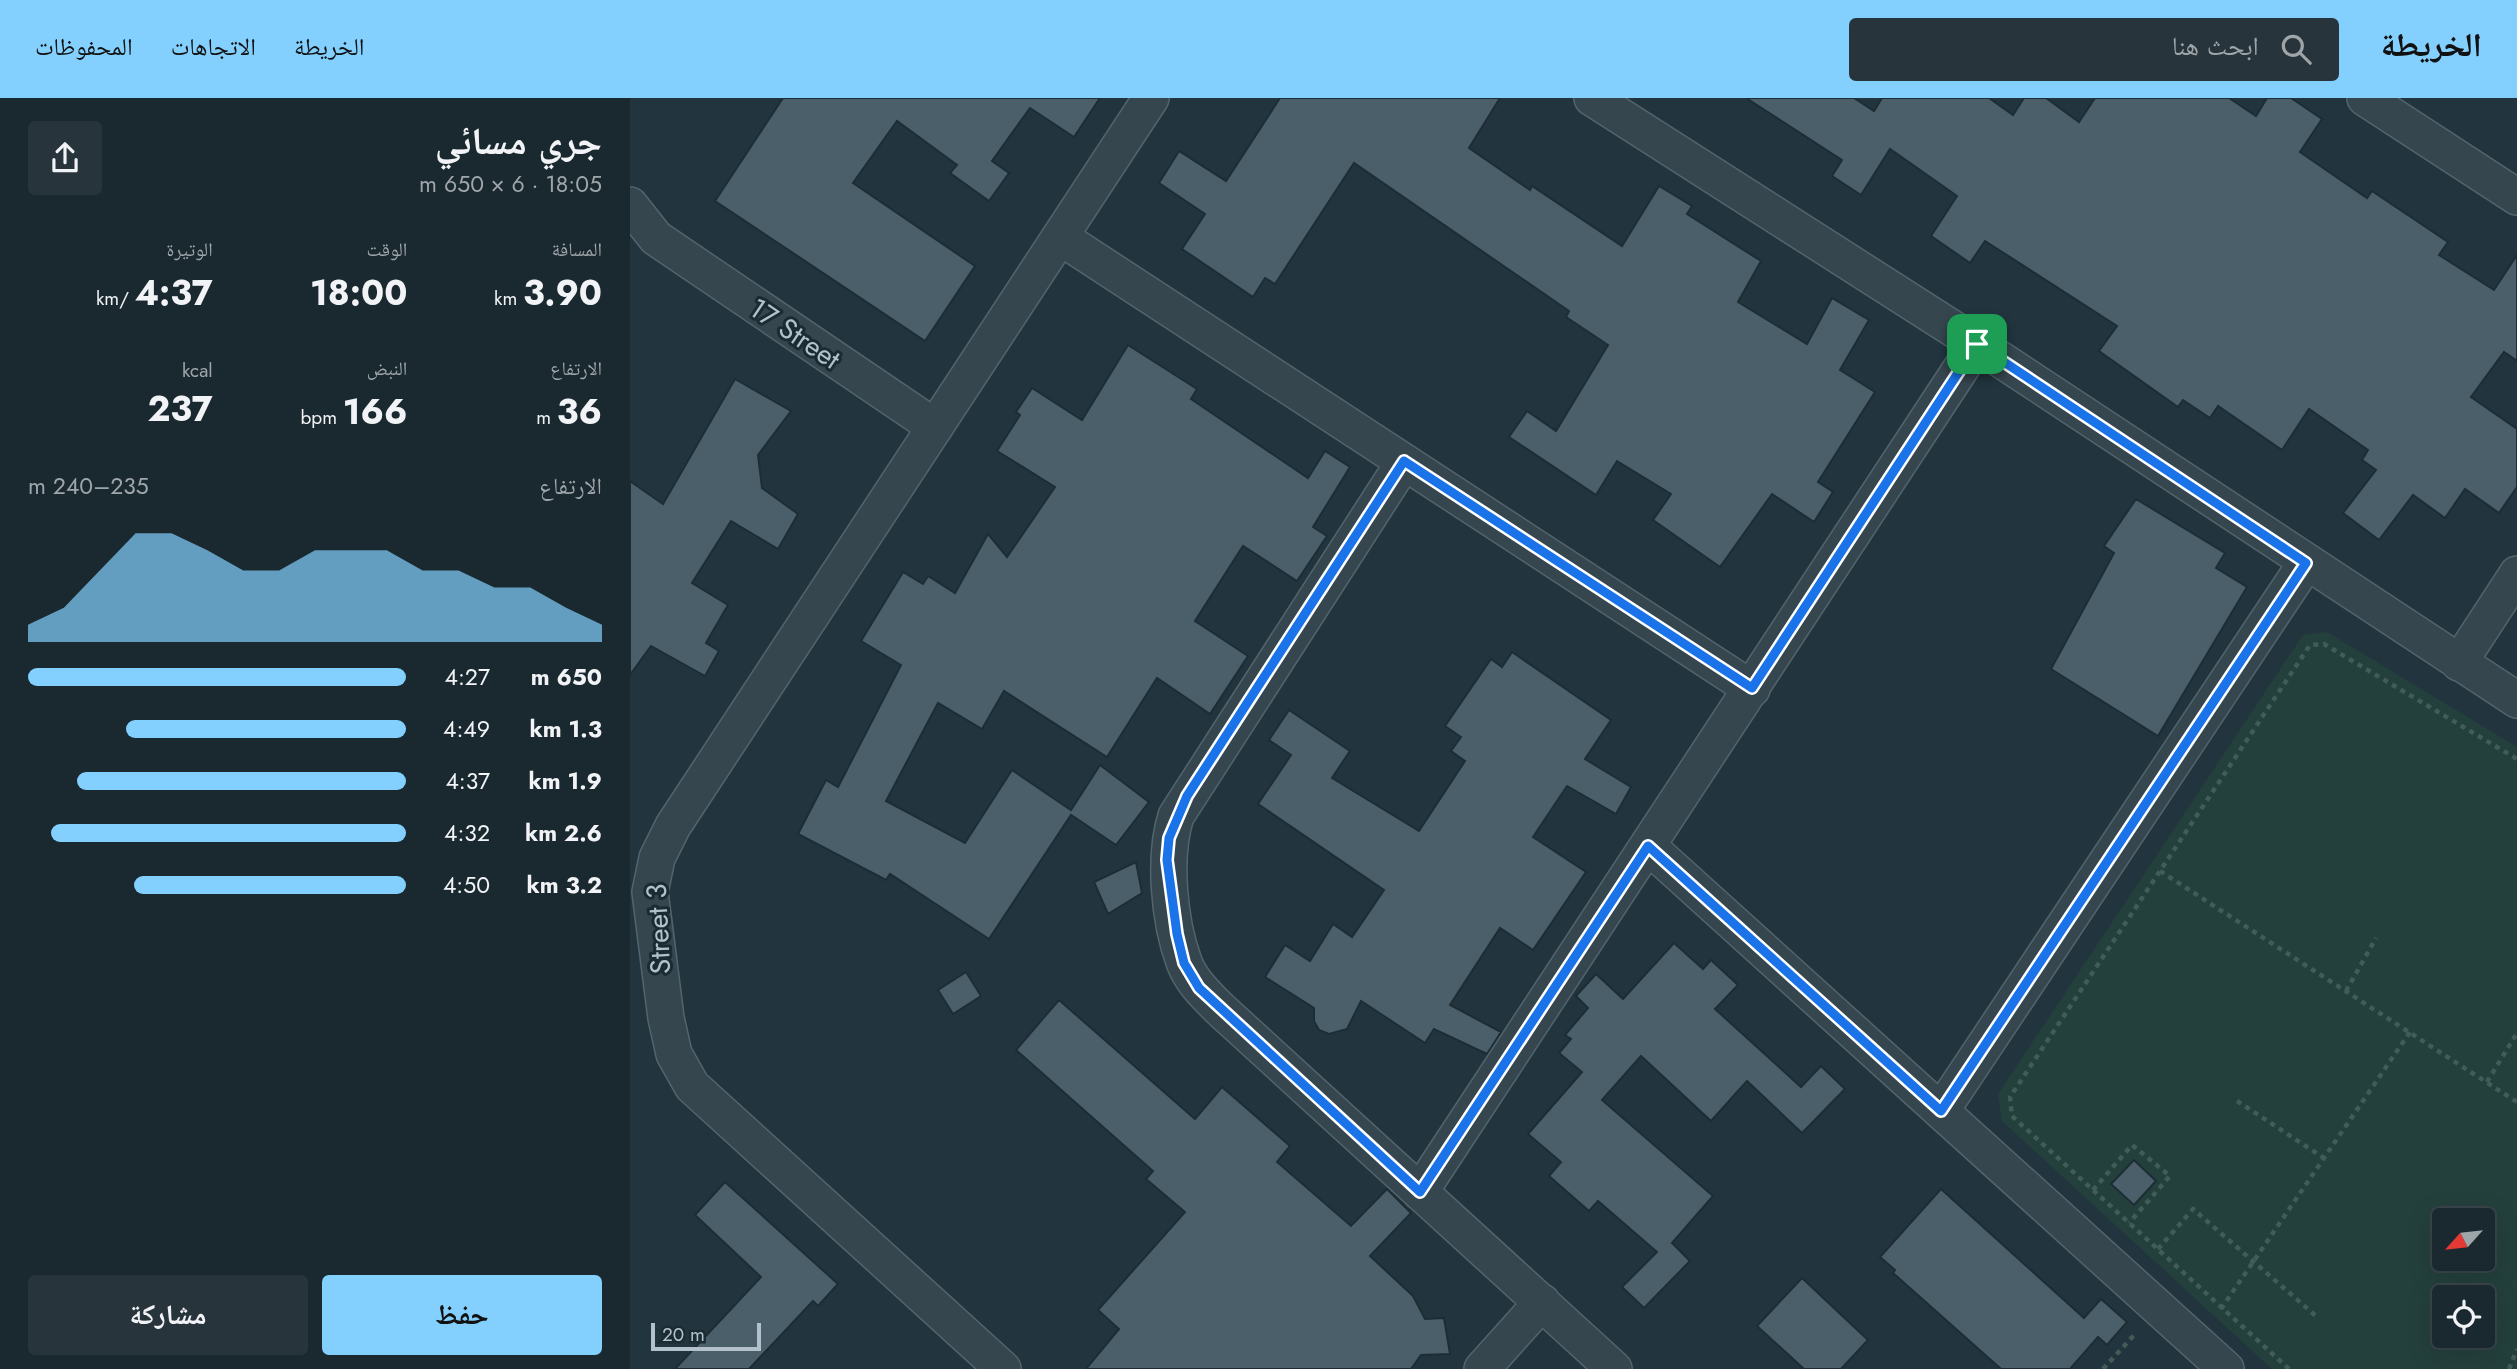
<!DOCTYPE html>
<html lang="ar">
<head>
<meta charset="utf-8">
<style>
	body { margin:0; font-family:Jost,"Noto Naskh Arabic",sans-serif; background:#27343b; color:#f1f3f6; direction:rtl; height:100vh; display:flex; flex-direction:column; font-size:26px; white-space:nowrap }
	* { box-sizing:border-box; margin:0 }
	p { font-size:23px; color:#9fa6aa }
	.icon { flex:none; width:38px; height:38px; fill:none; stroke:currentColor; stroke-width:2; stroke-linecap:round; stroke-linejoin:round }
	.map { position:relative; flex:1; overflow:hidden; direction:ltr }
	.sheet { display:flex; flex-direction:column; background:#1a282f; width:630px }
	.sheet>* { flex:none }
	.needle { width:46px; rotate:243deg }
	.tools { position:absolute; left:1802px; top:1110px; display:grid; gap:14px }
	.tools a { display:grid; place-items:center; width:63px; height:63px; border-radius:7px; background:#1a282f; box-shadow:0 7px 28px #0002,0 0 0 2px #38444b; font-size:35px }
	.scale { position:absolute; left:21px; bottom:18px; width:110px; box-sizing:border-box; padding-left:7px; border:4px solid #b2c1ca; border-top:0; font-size:19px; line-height:24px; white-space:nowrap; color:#b2c1ca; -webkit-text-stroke:5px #1b2b33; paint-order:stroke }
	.pin { position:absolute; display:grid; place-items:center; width:60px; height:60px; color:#fff; margin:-30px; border-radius:14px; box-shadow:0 4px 10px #0006 }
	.round { display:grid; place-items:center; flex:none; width:74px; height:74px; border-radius:7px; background:#27343b }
	.head { display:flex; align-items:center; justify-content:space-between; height:119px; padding:0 28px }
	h1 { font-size:38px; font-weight:700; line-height:52px }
	.stats { display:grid; grid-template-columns:repeat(3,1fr); gap:10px; height:119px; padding:7px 28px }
	.stats div { display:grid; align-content:center }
	.stats b { font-size:35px; font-weight:700 }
	.stats small { font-size:19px; font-weight:400 }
	.stats p { font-size:19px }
	.chart { height:196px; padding:14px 28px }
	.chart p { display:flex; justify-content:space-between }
	.chart svg { width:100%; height:126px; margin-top:7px; fill:#83d0fe; opacity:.7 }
	.primary-button { display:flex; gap:14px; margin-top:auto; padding:14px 28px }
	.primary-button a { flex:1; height:80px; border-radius:7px; background:#83d0fe; color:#111; font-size:28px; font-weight:700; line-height:80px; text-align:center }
	.primary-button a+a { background:#27343b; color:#f1f3f6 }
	ul { padding:0 28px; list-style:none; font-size:23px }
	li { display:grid; grid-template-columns:112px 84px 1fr; align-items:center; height:52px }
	li i { height:18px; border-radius:9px; background:#83d0fe }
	header { display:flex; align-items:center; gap:42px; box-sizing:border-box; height:98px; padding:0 35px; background:#83d0fe; color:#111 }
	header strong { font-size:33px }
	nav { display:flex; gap:38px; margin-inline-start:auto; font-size:24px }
	.search { width:490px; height:63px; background:#27343b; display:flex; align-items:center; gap:18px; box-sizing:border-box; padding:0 24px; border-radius:7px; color:#9fa6aa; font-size:26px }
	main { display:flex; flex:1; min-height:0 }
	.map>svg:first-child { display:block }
	.green { fill:#24403c; fill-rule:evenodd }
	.building { fill:#4b5f6a; stroke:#1d2d35; stroke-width:2 }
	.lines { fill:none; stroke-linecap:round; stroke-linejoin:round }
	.minor-casing { stroke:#54646c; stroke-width:38 }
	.path { stroke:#425c58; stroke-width:4.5; stroke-dasharray:5 5; stroke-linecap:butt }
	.minor { stroke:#36464f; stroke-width:35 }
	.route-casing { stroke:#fff; stroke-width:14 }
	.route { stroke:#1a73e8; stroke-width:9 }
	.labels { text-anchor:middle; stroke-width:6; stroke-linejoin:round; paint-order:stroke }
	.street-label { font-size:28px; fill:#b2c1ca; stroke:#1b2b33 }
</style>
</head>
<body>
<header>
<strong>الخريطة</strong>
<div class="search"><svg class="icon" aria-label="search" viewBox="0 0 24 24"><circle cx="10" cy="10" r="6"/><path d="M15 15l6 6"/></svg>ابحث هنا</div>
<nav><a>الخريطة</a><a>الاتجاهات</a><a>المحفوظات</a></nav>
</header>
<main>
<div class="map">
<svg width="1887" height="1271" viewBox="0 0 1887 1271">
	<rect width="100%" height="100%" fill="#22353f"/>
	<path class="green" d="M1697,534L1887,649V1271H1642L1372,1023L1368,996L1673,537ZM1815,1122H1853V1160H1815ZM1815,1199H1853V1237H1815Z"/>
	<g class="building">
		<path d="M153,0H470L444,39L400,10L362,63L379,75L359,103L320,75L327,67L267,23L223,85L345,168L295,243L85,103Z"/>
		<path d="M650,0H870L839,50L900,92L902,88L992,148L1029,88L1062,108L1057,116L1131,163L1108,204L1177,246L1202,200L1239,222L1210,272L1245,294L1188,384L1203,394L1184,424L1142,396L1090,469L1023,422L1041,396L987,363L966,397L879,339L897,313L926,333L978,247L936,219L939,213L724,65L645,186L635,180L623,199L552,151L575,116L529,85L549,53L596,83Z"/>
		<path d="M1116,0H1224L1244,13L1252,0H1359L1383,17L1394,0H1416L1449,24L1465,0H1599L1626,18L1637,0H1661L1692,21L1670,54L1737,100L1742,93L1818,144L1809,157L1864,192L1887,157V263L1874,254L1841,299L1887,331V389L1869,415L1835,391L1815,420L1783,397L1749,442L1713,415L1746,372L1732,362L1738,352L1679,311L1652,352L1588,308L1580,320L1553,302L1548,309L1469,253L1487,228L1355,143L1340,165L1301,138L1327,98L1260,51L1231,97L1202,78L1212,62Z"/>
		<path d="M498,247L567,291L561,301L678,380L695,353L720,369L683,429L697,438L667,483L613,448L565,523L618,558L580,616L527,580L477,659L374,593L352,631L308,605L256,703L335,745L382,672L441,712L470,667L519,704L486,747L441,717L359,841L260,776L256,782L168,736L196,682L208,689L271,567L231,543L273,474L293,486L298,478L325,495L358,436L377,459L425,389L367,353L390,317L386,314L402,290L452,322Z"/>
		<path d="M105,281L161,313L128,357L132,390L168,416L148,451L101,423L62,485L98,507L76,545L89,553L75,578L21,548L0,577V383L33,406Z"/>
		<path d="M1506,401L1595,455L1586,470L1617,489L1528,638L1421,571L1484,455L1474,448Z"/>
		<path d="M882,554L981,622L955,661L1001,689L986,716L937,688L903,739L956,774L903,852L870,830L820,907L871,934L857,956L804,931L795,945L731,903L717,931L699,936L689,932L684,923V910L635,879L655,847L680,863L703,826L722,839L754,792L628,706L661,657L639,642L659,612L720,653L702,680L789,733L835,663L821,653L831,639L815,628L861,561L872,569Z"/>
		<path d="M506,764L512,795L478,816L464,784Z"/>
		<path d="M1044,845L1073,871L1081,862L1108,887L1085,911L1171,989L1191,968L1215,991L1172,1035L1117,983L1081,1023L1011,958L972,1002L1083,1098L1042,1145L1060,1163L1014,1210L992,1189L1027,1154L968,1103L959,1113L919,1078L931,1064L898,1036L952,974L929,955L941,941L935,937L958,910L946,898L966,876L993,901Z"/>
		<path d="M336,874L351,898L323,916L308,892Z"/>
		<path d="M429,902L565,1021L592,989L660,1048L647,1064L721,1128L757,1091L781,1115L740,1158L783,1198L795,1221L814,1220L820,1256L791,1257L781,1271H456L489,1231L468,1212L555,1114L516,1081L523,1073L386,952Z"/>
		<path d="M1504,1062L1526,1083L1504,1107L1481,1086Z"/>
		<path d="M95,1084L208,1186L188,1208L183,1203L119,1271H45L131,1179L65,1117Z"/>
		<path d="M1311,1091L1454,1220L1471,1201L1497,1224L1477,1247L1468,1239L1440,1271H1371L1263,1175L1265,1172L1250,1159Z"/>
		<path d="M1172,1180L1238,1242L1211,1271H1174L1127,1228Z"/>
	</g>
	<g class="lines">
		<defs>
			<g id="minor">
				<path d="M962,0L1347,246L1887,602"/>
				<path d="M1735,0L1887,99"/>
				<path d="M0,107L26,140L305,329"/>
				<path d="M430,139L1122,591"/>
				<path d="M774,364L546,718C533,759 539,823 554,864C561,883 576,897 590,911L984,1271"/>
				<path d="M1829,565L1887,476"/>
				<path d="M1018,748L1596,1271"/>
				<path d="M1311,1013L1676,465"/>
				<path d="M790,1094L1347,246"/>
				<path d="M373,1271L62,988L44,956L36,920L20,794L27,760L43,728L521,0"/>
				<path d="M852,1271L912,1204"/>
			</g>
		</defs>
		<use href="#minor" class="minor-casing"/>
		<g class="path">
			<path d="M1530,773L1887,1004"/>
			<path d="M1716,893L1746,840"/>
			<path d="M1857,984L1887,935"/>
			<path d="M1607,1003L1694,1060"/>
			<path d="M1463,1092L1502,1047L1540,1078L1499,1125"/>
			<path d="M1528,1151L1563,1111L1686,1218"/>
			<path d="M1591,1211L1780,934"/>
			<path d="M1473,1271L1505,1236"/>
			<path d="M1659,1271L1382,1018L1380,999L1680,547L1694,546L1887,661"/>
			<path d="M1879,1271L1887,1251"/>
		</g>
		<use href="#minor" class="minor"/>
	</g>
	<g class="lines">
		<defs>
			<path id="route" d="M1347,246L1676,465L1311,1013L1018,748L790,1094L569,890L554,865L547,836L537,762L539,740L557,698L774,363L1122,590Z"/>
		</defs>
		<use href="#route" class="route-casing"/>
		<use href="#route" class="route"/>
	</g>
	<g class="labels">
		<g class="street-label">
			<text transform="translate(165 235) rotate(34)" y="10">17 Street</text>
			<text transform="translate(28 831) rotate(-93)" y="10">Street 3</text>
		</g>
	</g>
</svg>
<div class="tools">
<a><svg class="needle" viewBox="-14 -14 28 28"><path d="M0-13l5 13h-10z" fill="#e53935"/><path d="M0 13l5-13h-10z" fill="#9fa6aa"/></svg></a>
<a><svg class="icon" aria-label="locate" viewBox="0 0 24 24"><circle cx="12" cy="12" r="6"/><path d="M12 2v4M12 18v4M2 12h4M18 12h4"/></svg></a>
</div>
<div class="scale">20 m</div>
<div class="pin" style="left:1347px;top:246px;background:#1e9e55"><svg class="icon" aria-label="arrive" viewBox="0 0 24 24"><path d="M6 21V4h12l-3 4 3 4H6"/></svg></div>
</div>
<section class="sheet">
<div class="head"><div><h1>جري مسائي</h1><p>18:05 · 6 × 650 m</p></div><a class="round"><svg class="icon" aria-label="share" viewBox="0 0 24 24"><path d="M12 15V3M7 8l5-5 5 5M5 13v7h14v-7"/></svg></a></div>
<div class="stats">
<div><p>المسافة</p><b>3.90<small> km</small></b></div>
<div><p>الوقت</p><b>18:00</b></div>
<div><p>الوتيرة</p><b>4:37<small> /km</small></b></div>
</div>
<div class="stats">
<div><p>الارتفاع</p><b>36<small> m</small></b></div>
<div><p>النبض</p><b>166<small> bpm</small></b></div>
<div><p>kcal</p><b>237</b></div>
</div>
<div class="chart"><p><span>الارتفاع</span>235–240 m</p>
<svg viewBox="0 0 160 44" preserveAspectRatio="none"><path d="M0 44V38L10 32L20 19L30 6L40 6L50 12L60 19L70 19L80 12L90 12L100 12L110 19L120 19L130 25L140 25L150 32L160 38V44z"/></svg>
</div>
<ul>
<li><b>650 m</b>4:27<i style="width:100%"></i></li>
<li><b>1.3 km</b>4:49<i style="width:74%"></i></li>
<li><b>1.9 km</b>4:37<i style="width:87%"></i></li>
<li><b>2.6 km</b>4:32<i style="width:94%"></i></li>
<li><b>3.2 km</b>4:50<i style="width:72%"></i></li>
</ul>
<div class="primary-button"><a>حفظ</a><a>مشاركة</a></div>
</section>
</main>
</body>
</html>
